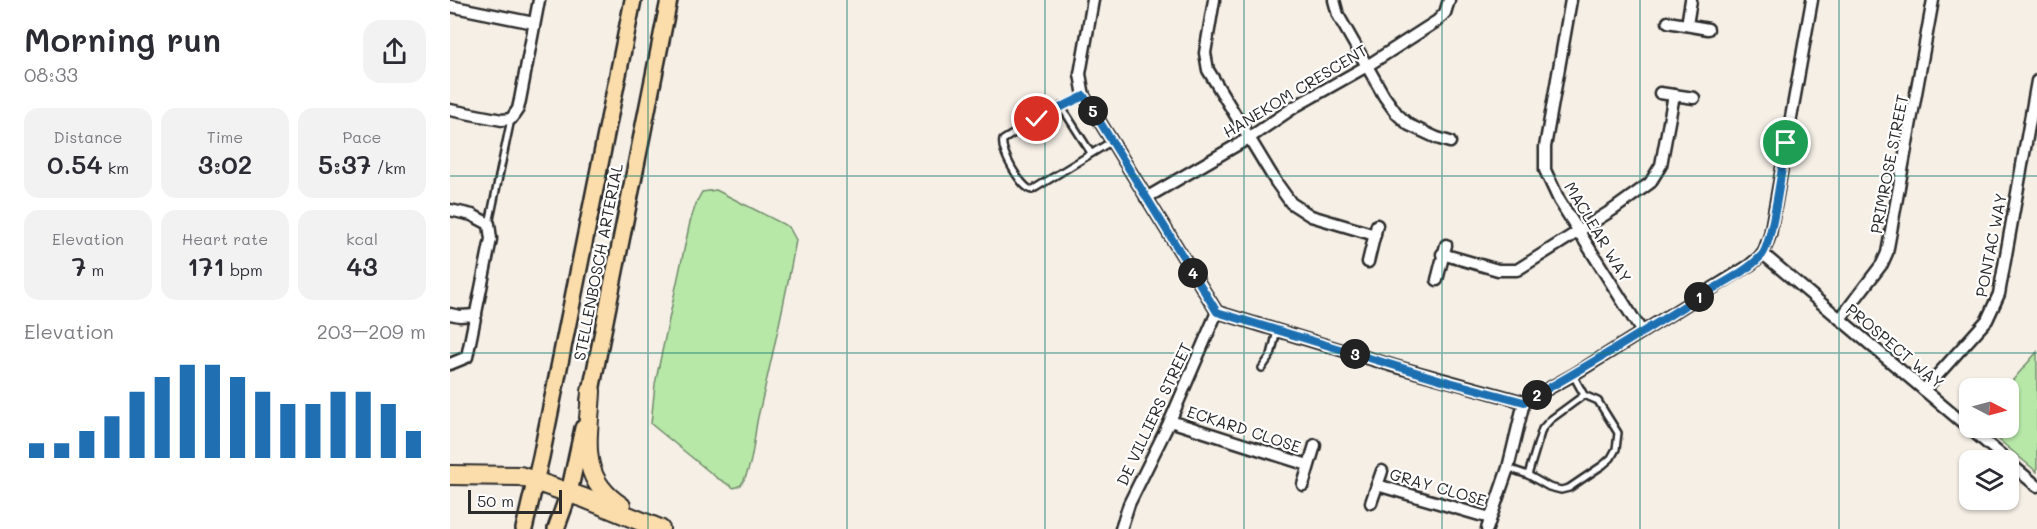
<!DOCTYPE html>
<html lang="en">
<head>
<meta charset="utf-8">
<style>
	body { margin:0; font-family:Mali,sans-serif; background:#f2f2f3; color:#2b2b33; height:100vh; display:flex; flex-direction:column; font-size:22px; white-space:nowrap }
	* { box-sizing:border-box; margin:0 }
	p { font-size:20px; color:#7c7c81 }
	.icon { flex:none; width:33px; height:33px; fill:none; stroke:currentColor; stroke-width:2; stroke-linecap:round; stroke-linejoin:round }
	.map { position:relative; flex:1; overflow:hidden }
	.details { display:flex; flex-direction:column; background:#fff; width:450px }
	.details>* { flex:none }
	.needle { width:39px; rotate:96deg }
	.buttons { position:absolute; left:1509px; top:378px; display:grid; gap:12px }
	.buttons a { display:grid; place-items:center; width:60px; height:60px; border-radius:12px; background:#fff; box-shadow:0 2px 4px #0004; font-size:30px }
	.scale { position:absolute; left:18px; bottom:15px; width:94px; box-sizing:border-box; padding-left:6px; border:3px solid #2b2b2b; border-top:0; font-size:16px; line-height:21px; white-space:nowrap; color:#2b2b2b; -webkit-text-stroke:4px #fff; paint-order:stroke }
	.pin { position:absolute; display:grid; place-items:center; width:51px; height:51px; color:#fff; margin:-26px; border:3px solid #fff; border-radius:50%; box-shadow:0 2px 6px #0007 }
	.km { position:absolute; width:30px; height:30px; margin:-15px; border-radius:50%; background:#222; color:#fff; font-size:16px; line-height:30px; text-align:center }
	.round { display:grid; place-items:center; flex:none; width:63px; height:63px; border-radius:18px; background:#f2f2f3 }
	.summary { display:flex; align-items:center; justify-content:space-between; height:102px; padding:0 24px }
	h1 { font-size:33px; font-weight:600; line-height:45px }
	.metrics { display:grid; grid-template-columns:repeat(3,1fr); gap:9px; height:102px; padding:6px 24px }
	.metrics div { display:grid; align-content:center; border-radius:15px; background:#f2f2f3; text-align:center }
	.metrics b { font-size:26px; font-weight:600 }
	.metrics small { font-size:16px; font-weight:400 }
	.metrics p { font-size:16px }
	.chart { height:168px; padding:12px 24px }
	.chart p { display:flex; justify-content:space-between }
	.chart svg { width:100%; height:108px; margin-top:6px; stroke:#1f6fb2; stroke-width:6 }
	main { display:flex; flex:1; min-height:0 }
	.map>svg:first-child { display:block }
	.green { fill:#b7e8a8; stroke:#718a6a; stroke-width:1.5 }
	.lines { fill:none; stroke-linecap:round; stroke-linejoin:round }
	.lane-casing { stroke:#2b2b2b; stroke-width:10 }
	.street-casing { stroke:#2b2b2b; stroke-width:15 }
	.primary-casing { stroke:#2b2b2b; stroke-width:20 }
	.highway-casing { stroke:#2b2b2b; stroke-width:22 }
	.lane { stroke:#fff; stroke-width:5 }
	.street { stroke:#fff; stroke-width:10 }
	.primary { stroke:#faddab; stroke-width:15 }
	.highway { stroke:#faddab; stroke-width:18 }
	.route-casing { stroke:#fff; stroke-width:12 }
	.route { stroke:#1f6fb2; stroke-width:8 }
	.grid { fill:none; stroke:#0f766e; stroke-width:1.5; stroke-opacity:0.55 }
	.labels { text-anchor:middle; stroke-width:4.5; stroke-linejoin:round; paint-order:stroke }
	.street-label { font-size:16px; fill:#2b2b2b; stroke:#fff }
</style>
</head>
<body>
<main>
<section class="details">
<div class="summary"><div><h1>Morning run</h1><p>08:33</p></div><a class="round"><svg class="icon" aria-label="share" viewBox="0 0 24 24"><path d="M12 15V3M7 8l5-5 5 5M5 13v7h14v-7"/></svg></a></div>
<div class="metrics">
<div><p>Distance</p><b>0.54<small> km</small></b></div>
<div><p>Time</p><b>3:02</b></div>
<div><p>Pace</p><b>5:37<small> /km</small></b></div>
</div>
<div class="metrics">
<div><p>Elevation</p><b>7<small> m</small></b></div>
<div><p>Heart rate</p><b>171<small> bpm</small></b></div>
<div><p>kcal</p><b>43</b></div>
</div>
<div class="chart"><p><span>Elevation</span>203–209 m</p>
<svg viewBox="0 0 160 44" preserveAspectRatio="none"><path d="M5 44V38M15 44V38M25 44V33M35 44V27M45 44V17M55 44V11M65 44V6M75 44V6M85 44V11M95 44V17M105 44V22M115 44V22M125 44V17M135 44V17M145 44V22M155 44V33"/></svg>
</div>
</section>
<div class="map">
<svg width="1587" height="529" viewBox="0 0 1587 529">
	<rect width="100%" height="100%" fill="#f5efe6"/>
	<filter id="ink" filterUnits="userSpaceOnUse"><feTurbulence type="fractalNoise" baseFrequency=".0167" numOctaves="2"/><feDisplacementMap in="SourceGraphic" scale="12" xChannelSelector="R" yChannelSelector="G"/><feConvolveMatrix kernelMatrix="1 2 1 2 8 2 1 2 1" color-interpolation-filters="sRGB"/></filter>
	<g filter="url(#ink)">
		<g class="green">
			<path d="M266,190L339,227L346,240C335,300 322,358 308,417C303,440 304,465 291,485L284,488L267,478L201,424L205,384L240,222L247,201L252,192Z"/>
			<path d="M1587,352V472L1535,428H1558V388H1556Z"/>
		</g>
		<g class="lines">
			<defs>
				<g id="lane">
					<path d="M634,96L587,119L553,140C550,151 571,188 582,190L662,141"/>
					<path d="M611,106L641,153"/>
					<path d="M39,224L61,119"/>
					<path d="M812,368L821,355L827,331"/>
					<path d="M1058,468L1078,475L1099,487L1111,490L1119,488L1153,465L1161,458L1166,449L1168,433L1148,401L1134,395L1123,375"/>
					<path d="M1078,475L1092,429L1100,420L1134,395"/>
				</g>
				<g id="street">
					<path d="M643,0L630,74L634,96L767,312L944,366L1074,402L1123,375L1300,265L1313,254L1320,235L1362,0"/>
					<path d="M764,0L755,53L758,70L826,182L841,203L861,216L925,235"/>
					<path d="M884,0L888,15L934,96L947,114L959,125L987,138L1000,142"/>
					<path d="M1121,0L1095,147V170L1109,200L1192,332"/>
					<path d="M0,6L84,23"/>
					<path d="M1218,22L1258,29"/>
					<path d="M1237,25L1241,0"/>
					<path d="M1210,93L1244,98"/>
					<path d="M0,110L52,120L61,119L68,109L70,100L89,0"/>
					<path d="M696,198L799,138L846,106L917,66L987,21L995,13L999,0"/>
					<path d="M0,210L22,215L39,224L41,239L17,357L0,364"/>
					<path d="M992,254L1048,270H1067L1164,209L1200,183L1211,165L1224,95"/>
					<path d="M1313,254L1557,460"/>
					<path d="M918,262L927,225"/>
					<path d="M987,280L996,245"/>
					<path d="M0,314L10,316L26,315"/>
					<path d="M1390,319L1432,264L1437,253L1483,0"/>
					<path d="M1474,390L1537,320L1549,294L1587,81"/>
					<path d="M720,421L858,465"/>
					<path d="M1558,462L1587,486"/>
					<path d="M853,485L865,445"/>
					<path d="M927,485L1040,518"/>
					<path d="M921,503L932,471"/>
					<path d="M671,529L679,504L720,421L767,312"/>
					<path d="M1037,529L1058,468L1074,402"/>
				</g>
				<g id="primary">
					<path d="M139,401L219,0"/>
					<path d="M74,529L91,457L183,0"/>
					<path d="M106,529L119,493L133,428"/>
				</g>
				<g id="highway">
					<path d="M141,391C139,437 126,477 171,506"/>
					<path d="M0,475L70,476L134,498L210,529"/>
				</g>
			</defs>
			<use href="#lane" class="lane-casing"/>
			<use href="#street" class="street-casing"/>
			<use href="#primary" class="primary-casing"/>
			<use href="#highway" class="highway-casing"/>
			<use href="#lane" class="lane"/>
			<use href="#street" class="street"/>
			<use href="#primary" class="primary"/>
			<use href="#highway" class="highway"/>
		</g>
	</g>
	<g class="lines" filter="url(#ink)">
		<defs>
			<path id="route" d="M587,119L634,96L767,312L992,380L1074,402C1133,369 1190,334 1247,298C1267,286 1297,272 1312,255C1323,242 1332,164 1336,143"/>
		</defs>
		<use href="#route" class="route-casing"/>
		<use href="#route" class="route"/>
	</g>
	<path class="grid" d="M198,0V529M397,0V529M595,0V529M794,0V529M992,0V529M1190,0V529M1389,0V529M0,176H1587M0,353H1587"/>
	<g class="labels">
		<g class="street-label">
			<text transform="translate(845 91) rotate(-31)" y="6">HANEKOM CRESCENT</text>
			<text transform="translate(1439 164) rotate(-79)" y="6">PRIMROSE STREET</text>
			<text transform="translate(1148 232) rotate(59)" y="6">MACLEAR WAY</text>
			<text transform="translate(1541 245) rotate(-79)" y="6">PONTAC WAY</text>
			<text transform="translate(148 262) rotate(-79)" y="6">STELLENBOSCH ARTERIAL</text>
			<text transform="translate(1445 346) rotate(40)" y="6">PROSPECT WAY</text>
			<text transform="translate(704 414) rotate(-65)" y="6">DE VILLIERS STREET</text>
			<text transform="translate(794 429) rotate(18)" y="6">ECKARD CLOSE</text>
			<text transform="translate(988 487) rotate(16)" y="6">GRAY CLOSE</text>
		</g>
	</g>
</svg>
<div class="buttons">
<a><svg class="needle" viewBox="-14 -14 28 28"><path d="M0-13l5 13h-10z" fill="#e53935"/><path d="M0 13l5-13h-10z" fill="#7c7c81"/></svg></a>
<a><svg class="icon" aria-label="layers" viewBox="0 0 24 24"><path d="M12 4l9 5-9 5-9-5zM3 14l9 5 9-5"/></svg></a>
</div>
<div class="scale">50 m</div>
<div class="pin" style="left:1336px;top:143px;background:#1e9e55"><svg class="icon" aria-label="arrive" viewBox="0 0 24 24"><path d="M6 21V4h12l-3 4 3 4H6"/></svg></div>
<div class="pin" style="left:587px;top:119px;background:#d93025"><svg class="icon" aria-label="check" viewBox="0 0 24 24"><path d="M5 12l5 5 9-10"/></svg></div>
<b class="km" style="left:1249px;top:297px">1</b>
<b class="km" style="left:1087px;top:395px">2</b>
<b class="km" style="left:905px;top:354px">3</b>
<b class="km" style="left:743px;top:273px">4</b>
<b class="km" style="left:643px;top:111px">5</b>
</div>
</main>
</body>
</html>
